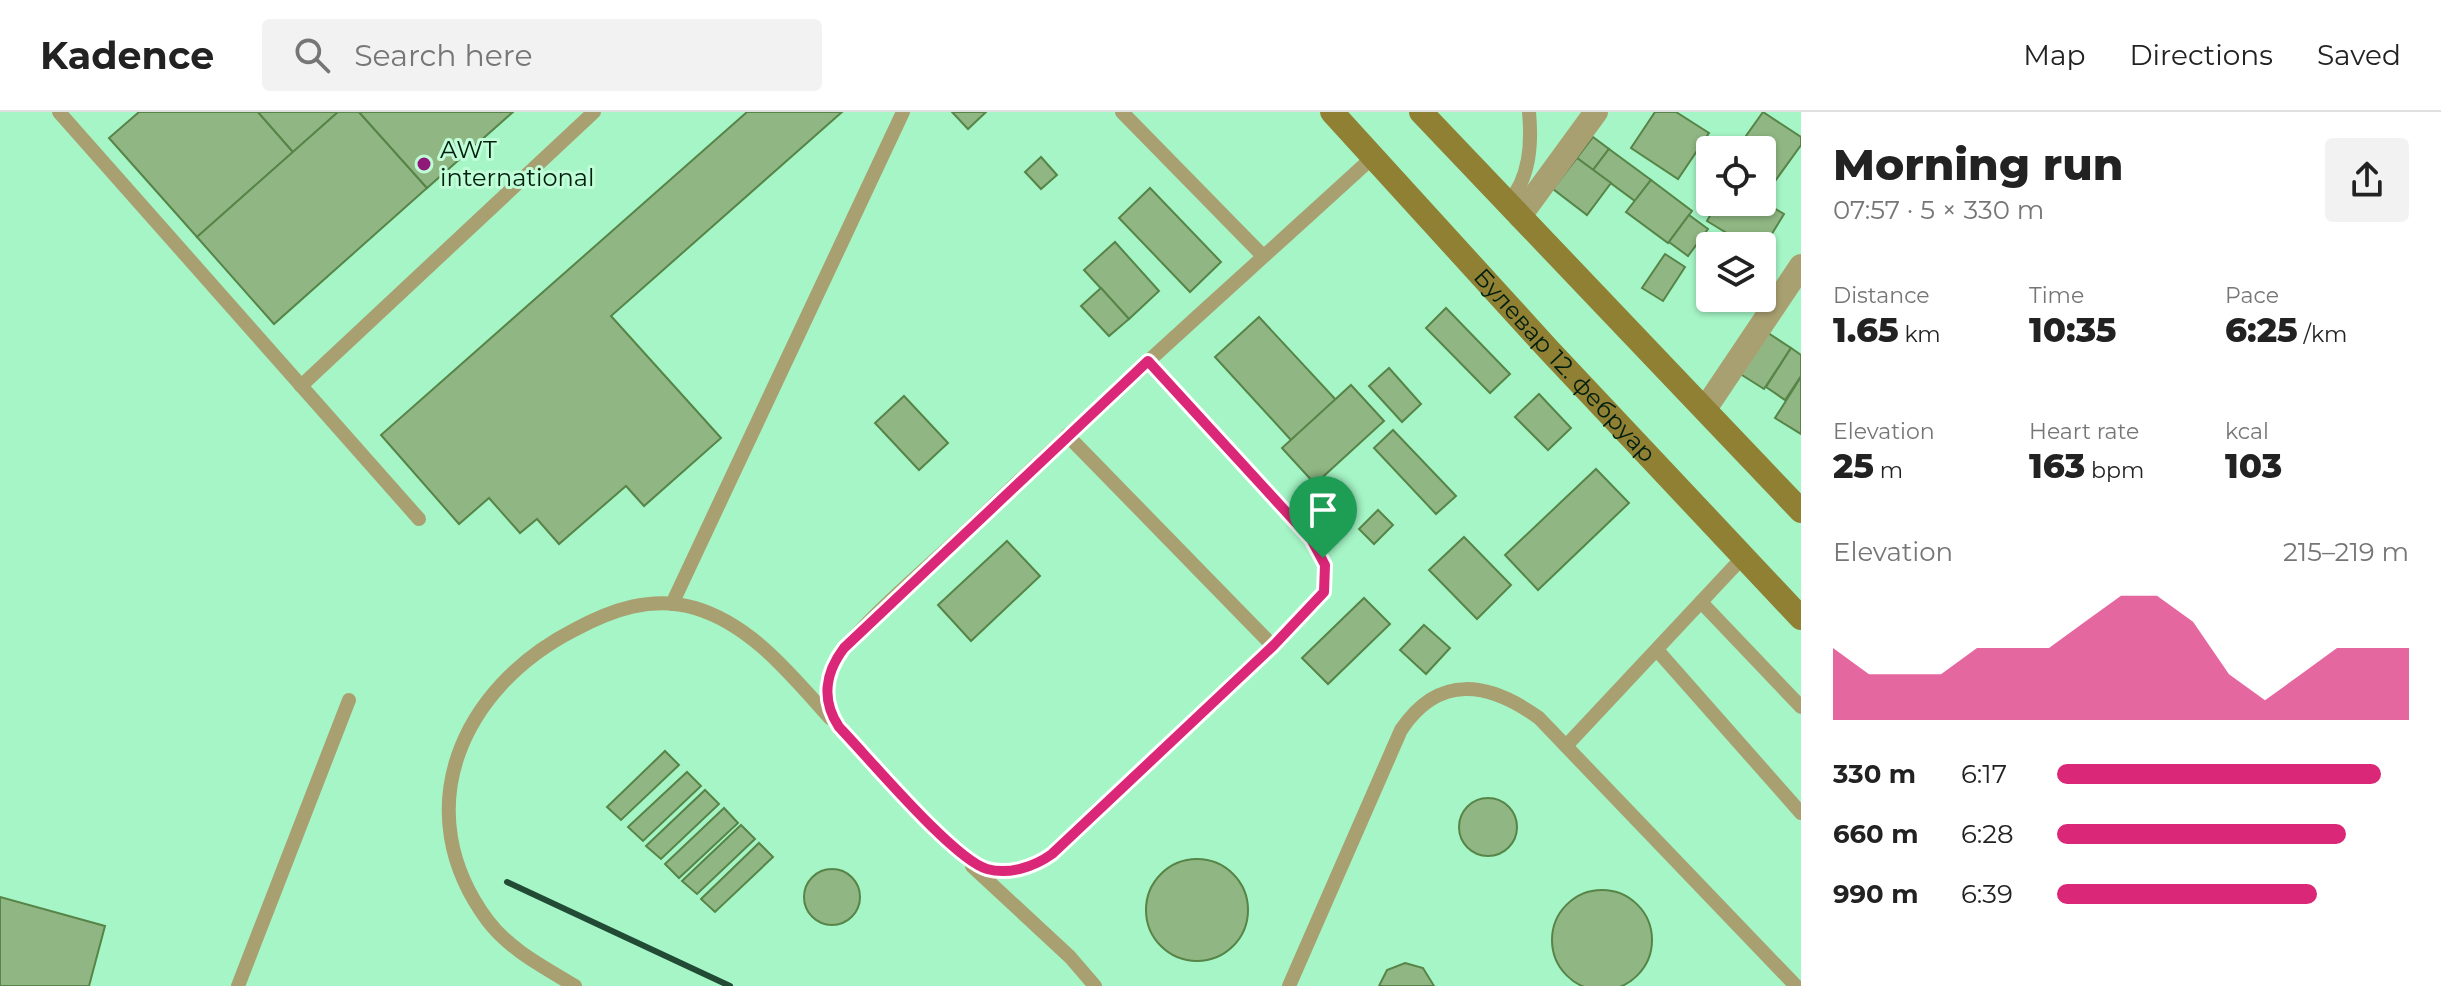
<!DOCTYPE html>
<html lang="en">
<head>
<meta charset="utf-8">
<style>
	body { margin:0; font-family:Montserrat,sans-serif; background:#f2f2f2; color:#222; height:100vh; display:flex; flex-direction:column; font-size:30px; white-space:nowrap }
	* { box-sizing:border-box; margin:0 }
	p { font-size:26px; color:#767676 }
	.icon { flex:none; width:44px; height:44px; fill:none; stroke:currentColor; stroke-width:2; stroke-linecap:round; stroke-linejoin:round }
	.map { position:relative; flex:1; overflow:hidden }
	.drawer { display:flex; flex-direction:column; background:#fff; width:640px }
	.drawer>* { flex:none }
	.fabs { position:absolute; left:1696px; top:24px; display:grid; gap:16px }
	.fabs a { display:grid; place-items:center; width:80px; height:80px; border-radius:8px; background:#fff; box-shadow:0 2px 6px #0004; font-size:40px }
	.pin { position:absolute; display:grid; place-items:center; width:68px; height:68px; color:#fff; margin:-82px -34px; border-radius:50% 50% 50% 0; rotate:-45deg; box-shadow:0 0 8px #0007 }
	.pin .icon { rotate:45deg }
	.round { display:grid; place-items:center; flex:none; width:84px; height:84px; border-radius:8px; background:#f2f2f2 }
	.summary { display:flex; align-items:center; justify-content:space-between; height:136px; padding:0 32px }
	h1 { font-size:44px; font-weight:800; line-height:60px }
	.metrics { display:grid; grid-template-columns:repeat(3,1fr); gap:12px; height:136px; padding:8px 32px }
	.metrics div { display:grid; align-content:center }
	.metrics b { font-size:34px; font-weight:800 }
	.metrics small { font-size:22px; font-weight:400 }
	.metrics p { font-size:22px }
	.chart { height:224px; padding:16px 32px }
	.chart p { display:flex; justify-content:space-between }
	.chart svg { width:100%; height:144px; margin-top:8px; fill:#db2777; opacity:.7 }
	ul { padding:0 32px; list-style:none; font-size:26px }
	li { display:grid; grid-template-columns:128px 96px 1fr; align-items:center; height:60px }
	li i { height:20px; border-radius:10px; background:#db2777 }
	header { display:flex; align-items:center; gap:48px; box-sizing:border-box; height:112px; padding:0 40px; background:#fff; border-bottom:2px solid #e0e0e0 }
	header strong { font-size:38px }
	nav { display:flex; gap:44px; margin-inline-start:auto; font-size:28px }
	.search { width:560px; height:72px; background:#f2f2f2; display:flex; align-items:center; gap:20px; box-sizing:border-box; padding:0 28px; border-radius:8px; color:#767676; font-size:30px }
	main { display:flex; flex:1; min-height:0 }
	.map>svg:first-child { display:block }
	.building { fill:#90b783; stroke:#578447; stroke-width:2 }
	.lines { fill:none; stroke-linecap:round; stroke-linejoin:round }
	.lane { stroke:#a9a071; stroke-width:14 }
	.street { stroke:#a9a071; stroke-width:24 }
	.secondary { stroke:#8f8034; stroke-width:24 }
	.rail { stroke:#224b35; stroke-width:6 }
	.route-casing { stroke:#fff; stroke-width:16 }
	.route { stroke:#db2777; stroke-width:10 }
	.poi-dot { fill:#8f1878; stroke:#c0fed8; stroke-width:3 }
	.labels { text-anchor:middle; stroke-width:6; stroke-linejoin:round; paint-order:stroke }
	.poi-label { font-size:24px; fill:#001f0f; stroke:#c0fed8; text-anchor:start }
	.street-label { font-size:24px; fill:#001f0f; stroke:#c0fed8 }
</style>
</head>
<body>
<header>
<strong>Kadence</strong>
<div class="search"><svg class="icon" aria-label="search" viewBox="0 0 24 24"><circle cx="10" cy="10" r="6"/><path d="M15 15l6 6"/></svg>Search here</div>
<nav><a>Map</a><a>Directions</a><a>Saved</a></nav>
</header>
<main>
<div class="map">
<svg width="1801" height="874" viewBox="0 0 1801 874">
	<rect width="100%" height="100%" fill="#a5f5c6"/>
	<g class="building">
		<path d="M139,0H258L293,40L197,125L109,26Z"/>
		<path d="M258,0H338L293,40Z"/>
		<path d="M338,0H359L427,76L274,212L197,125Z"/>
		<path d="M359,0H513L427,76Z"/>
		<path d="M747,0H842L611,204L721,326L644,394L626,374L559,432L537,407L520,421L489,386L459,412L381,323Z"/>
		<path d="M952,0H986L968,17Z"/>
		<path d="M1655,0H1676L1709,21L1678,67L1631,36Z"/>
		<path d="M1763,0L1801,25V33L1773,72L1762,65V38H1736Z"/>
		<path d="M1593,25L1609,37L1593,58L1577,46Z"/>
		<path d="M1609,37L1651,68L1635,89L1593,58Z"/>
		<path d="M1041,45L1057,63L1041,77L1025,60Z"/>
		<path d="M1577,46L1611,71L1587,103L1553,77Z"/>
		<path d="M1651,68L1692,99L1668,131L1626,100Z"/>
		<path d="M1150,76L1221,150L1190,180L1119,106Z"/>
		<path d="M1762,89L1784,102L1762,138V134H1748L1707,109L1718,90Z"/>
		<path d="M1689,103L1708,117L1688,144L1669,130Z"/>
		<path d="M1115,130L1159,179L1129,207L1084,158Z"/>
		<path d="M1665,142L1685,155L1663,189L1642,176Z"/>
		<path d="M1101,176L1129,207L1109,224L1081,194Z"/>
		<path d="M1446,196L1510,262L1490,281L1426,216Z"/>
		<path d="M1259,205L1336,288L1291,328L1215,245Z"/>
		<path d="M1762,217L1791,236L1764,277L1734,258Z"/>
		<path d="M1791,236L1801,243V264L1785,288L1766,275Z"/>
		<path d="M1389,256L1421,292L1402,310L1369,274Z"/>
		<path d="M1801,265V322L1775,306Z"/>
		<path d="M1351,273L1384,309L1315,372L1282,336Z"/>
		<path d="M1539,282L1571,316L1548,338L1515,305Z"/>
		<path d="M904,284L948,331L919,358L875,311Z"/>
		<path d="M1393,318L1456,384L1436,402L1374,336Z"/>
		<path d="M1596,357L1629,391L1538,478L1505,443Z"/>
		<path d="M1378,398L1393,413L1374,432L1359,417Z"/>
		<path d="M1464,425L1511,473L1477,507L1429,458Z"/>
		<path d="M1007,429L1040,464L971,529L938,493Z"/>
		<path d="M1364,486L1390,512L1328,572L1302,546Z"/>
		<path d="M1424,513L1450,536L1426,562L1400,538Z"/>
		<path d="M665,639L679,653L621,708L607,695Z"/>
		<path d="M687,660L701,674L643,729L628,715Z"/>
		<path d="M705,678L719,692L661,747L646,734Z"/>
		<circle cx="1488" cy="715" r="29"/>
		<path d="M724,696L738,711L679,766L665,752Z"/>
		<path d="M741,713L755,727L697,782L682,769Z"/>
		<path d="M759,731L773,745L715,800L701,787Z"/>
		<circle cx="1197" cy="798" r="51"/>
		<circle cx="832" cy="785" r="28"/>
		<circle cx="1602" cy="828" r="50"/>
		<path d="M0,785L105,814L89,874H0Z"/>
		<path d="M1405,851L1423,856L1434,874H1379L1387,858Z"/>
	</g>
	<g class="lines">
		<g class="lane">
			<path d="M59,0L419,407"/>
			<path d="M1122,0L1263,144"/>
			<path d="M1508,91C1530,66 1532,32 1529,0"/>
			<path d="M1148,249L1311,427L1325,453L1324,480L1273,534L1052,742C1034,755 1009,763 987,757C953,747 868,645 839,615C823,592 825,570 837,546C873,499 936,449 980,406C1108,283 1242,165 1373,45"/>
			<path d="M301,274L594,0"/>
			<path d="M1067,323L1273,534"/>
			<path d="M1701,490L1801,595"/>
			<path d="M672,492L903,0"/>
			<path d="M1657,538L1801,701"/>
			<path d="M1566,634L1743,445"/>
			<path d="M972,754L1070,845L1095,874"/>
			<path d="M238,874L349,588"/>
			<path d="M575,874C544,855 510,838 488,809C406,699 461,576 574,518C611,498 652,483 695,496C752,513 792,564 830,606"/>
			<path d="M1289,874L1401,618C1439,561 1489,570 1539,606L1796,874"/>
		</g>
		<g class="street">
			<path d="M1520,104L1596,0"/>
			<path d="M1705,297L1801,154"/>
		</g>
		<g class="secondary">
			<path id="s1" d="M1332,0L1548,237L1801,506"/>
			<path d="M1421,0L1801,399"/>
		</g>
		<path class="rail" d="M507,770L730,874"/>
	</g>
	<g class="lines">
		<defs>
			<path id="route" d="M1148,249L1311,427L1325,453L1324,480L1273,534L1052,742C1034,755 1009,763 987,757C953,747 868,645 839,615C821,588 825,561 844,536Z"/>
		</defs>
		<use href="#route" class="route-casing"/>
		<use href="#route" class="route"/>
	</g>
	<circle class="poi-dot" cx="424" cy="52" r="8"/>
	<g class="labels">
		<g class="poi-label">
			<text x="440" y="46">AWT<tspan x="440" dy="28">international</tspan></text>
		</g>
		<g class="street-label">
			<text dy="8" stroke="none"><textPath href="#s1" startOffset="344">Булевар 12. фебруар</textPath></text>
		</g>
	</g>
</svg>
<div class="fabs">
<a><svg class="icon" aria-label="locate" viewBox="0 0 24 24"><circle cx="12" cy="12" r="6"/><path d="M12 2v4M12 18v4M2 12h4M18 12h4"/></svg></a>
<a><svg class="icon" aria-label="layers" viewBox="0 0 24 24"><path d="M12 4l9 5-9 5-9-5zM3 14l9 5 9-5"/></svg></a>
</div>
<div class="pin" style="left:1323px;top:446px;background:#1e9e55"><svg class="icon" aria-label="arrive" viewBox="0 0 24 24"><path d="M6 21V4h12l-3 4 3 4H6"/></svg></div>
</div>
<section class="drawer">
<div class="summary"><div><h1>Morning run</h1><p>07:57 · 5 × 330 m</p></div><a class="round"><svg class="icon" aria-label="share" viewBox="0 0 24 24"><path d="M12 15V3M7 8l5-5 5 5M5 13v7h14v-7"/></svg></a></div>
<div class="metrics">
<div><p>Distance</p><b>1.65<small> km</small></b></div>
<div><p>Time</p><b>10:35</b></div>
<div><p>Pace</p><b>6:25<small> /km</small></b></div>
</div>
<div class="metrics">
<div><p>Elevation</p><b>25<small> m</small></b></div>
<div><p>Heart rate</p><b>163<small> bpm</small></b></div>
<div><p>kcal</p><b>103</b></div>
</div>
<div class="chart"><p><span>Elevation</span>215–219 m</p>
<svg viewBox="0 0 160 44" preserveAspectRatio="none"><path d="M0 44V22L10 30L20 30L30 30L40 22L50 22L60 22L70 14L80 6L90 6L100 14L110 30L120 38L130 30L140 22L150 22L160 22V44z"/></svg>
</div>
<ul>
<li><b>330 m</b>6:17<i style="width:92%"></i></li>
<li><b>660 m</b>6:28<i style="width:82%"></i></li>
<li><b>990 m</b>6:39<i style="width:74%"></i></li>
</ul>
</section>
</main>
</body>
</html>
